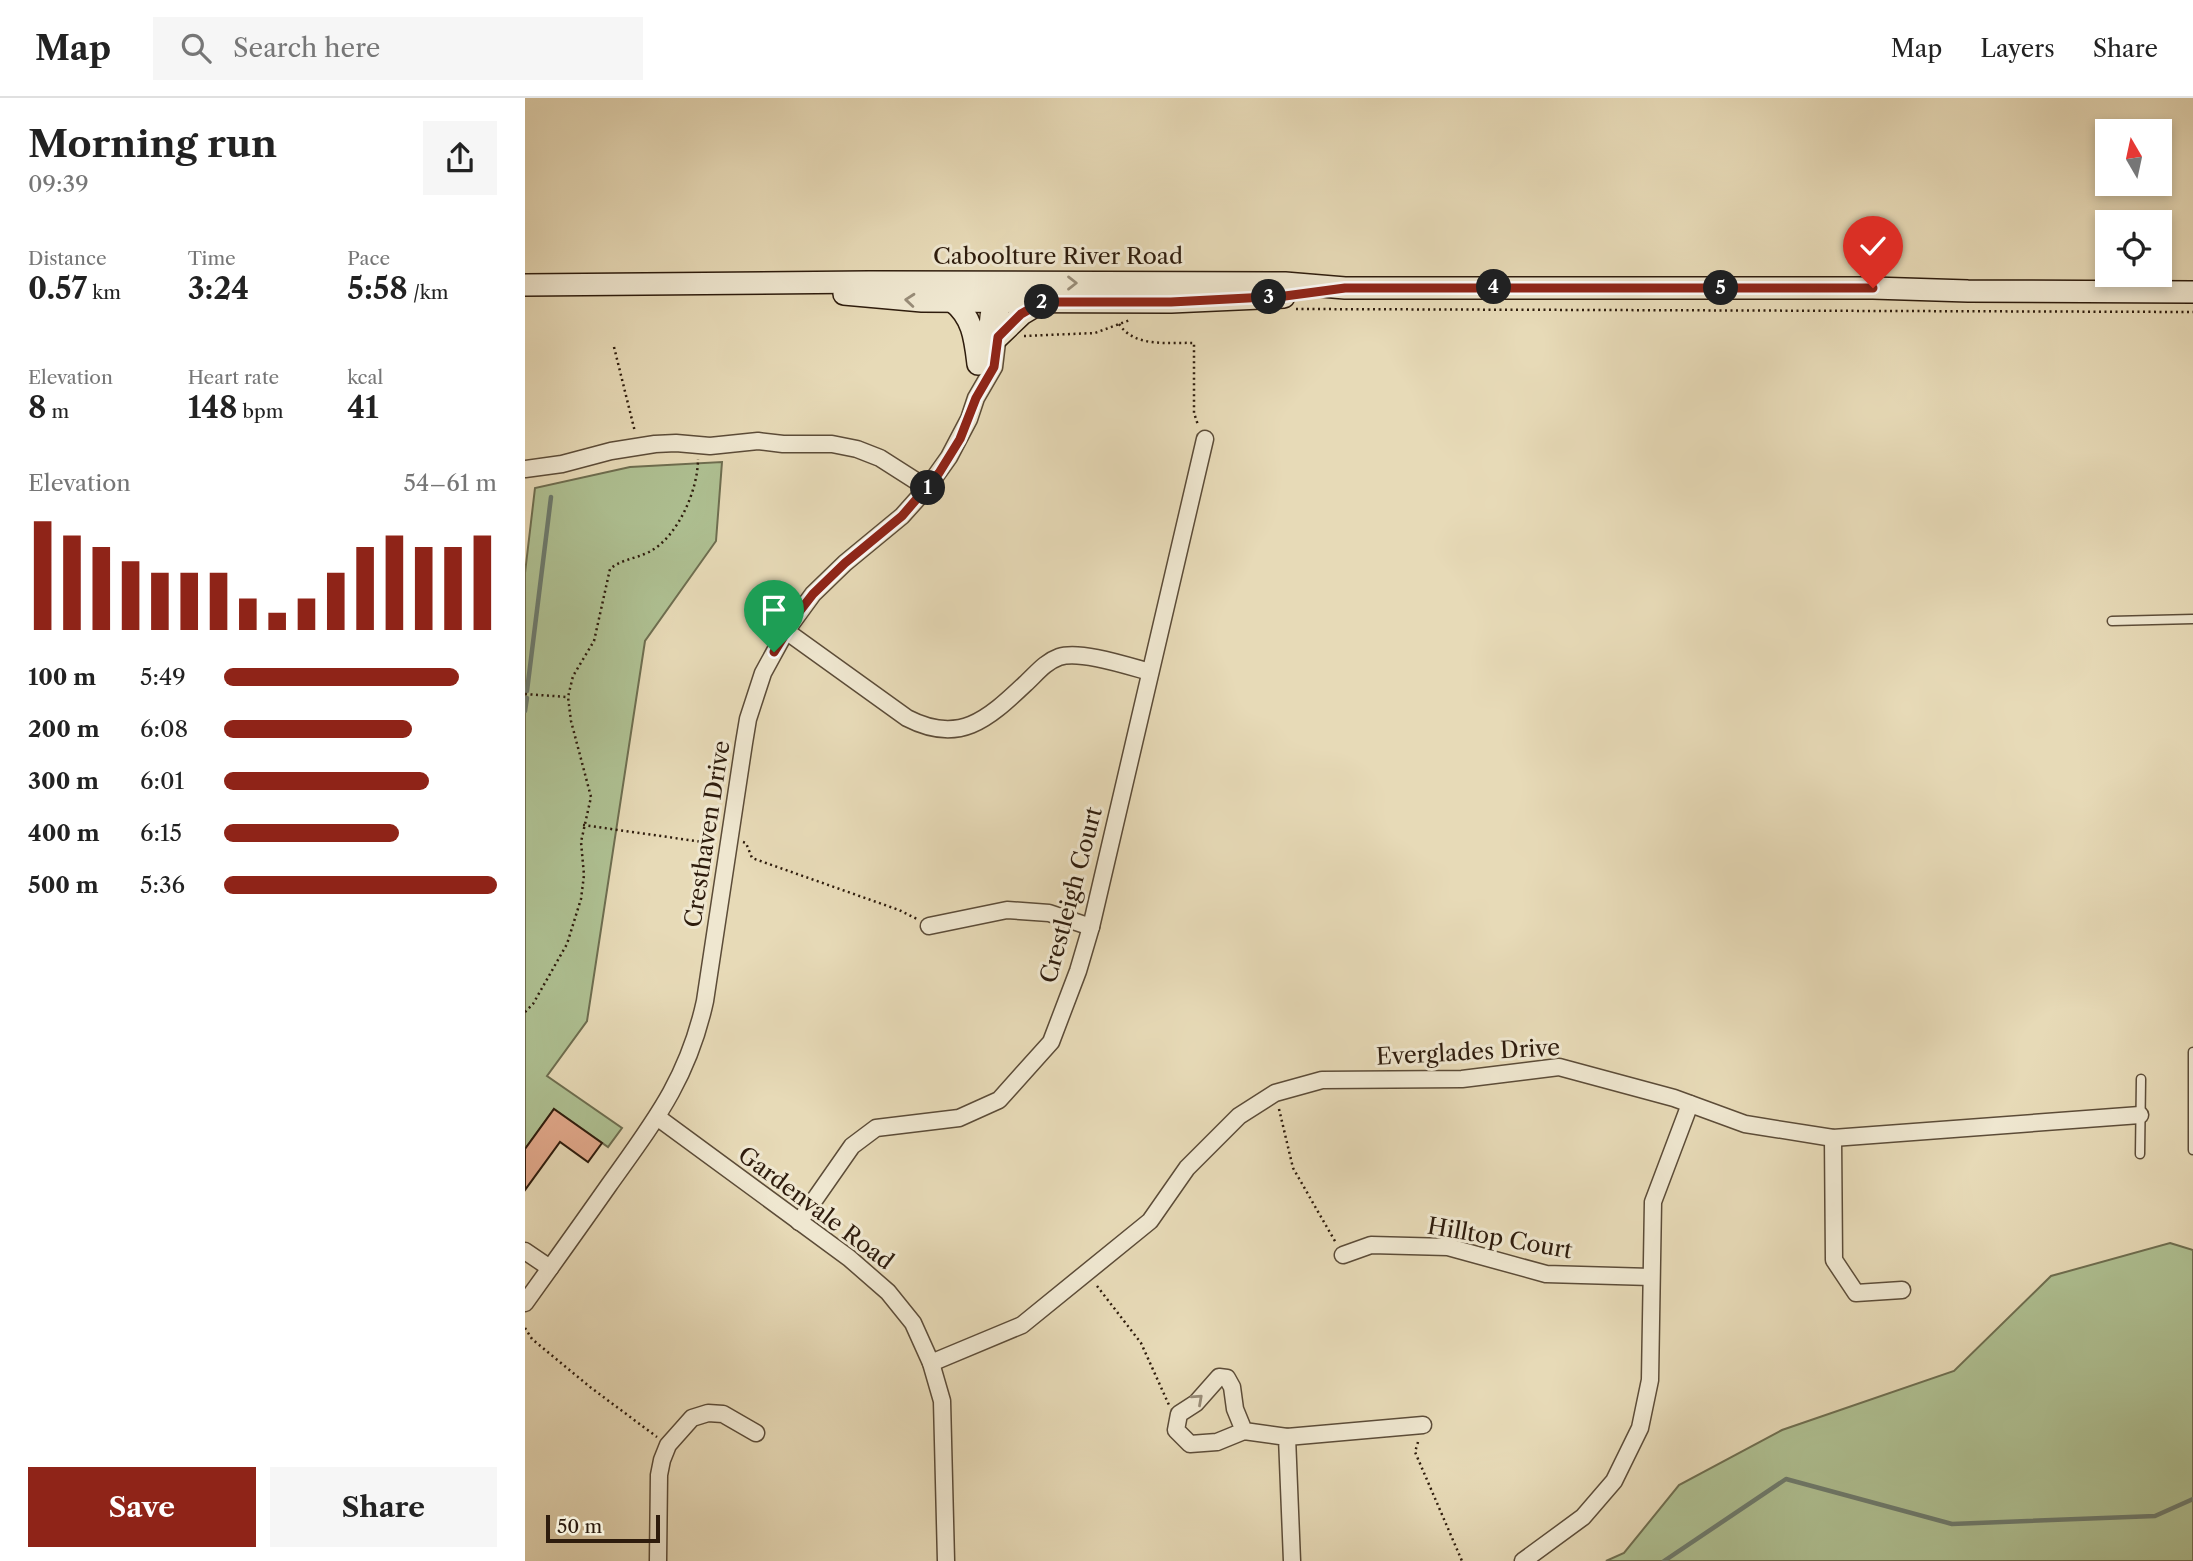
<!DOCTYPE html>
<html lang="en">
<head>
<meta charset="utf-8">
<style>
	body { margin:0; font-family:"Libre Caslon Text",serif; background:#f6f6f6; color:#222; height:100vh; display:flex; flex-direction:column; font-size:26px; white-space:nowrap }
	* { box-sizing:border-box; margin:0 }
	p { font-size:23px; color:#767676 }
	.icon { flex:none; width:38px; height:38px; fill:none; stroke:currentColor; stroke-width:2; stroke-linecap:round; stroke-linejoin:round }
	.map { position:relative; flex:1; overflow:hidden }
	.side { display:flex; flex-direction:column; background:#fff; width:525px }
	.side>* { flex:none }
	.needle { width:46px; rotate:351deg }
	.fabs { position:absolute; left:1570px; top:21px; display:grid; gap:14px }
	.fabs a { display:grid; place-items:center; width:77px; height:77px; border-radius:0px; background:#fff; box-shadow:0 4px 10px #0003; font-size:35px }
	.scale { position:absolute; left:21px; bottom:18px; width:114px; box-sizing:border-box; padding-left:7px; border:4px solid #2e1c0d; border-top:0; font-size:19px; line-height:24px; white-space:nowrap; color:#2e1c0d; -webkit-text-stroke:5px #efe7d0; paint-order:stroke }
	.pin { position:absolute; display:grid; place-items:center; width:60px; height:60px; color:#fff; margin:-72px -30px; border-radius:50% 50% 50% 0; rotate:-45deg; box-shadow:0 0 7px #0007 }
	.pin .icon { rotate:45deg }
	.km { position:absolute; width:35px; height:35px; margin:-18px; border-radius:50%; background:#222; color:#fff; font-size:19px; line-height:35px; text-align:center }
	.round { display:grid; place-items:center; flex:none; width:74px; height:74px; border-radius:0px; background:#f6f6f6 }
	.summary { display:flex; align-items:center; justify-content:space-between; height:119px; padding:0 28px }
	h1 { font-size:38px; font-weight:700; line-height:52px }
	.metrics { display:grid; grid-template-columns:repeat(3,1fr); gap:10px; height:119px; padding:7px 28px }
	.metrics div { display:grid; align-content:center }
	.metrics b { font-size:30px; font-weight:700 }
	.metrics small { font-size:19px; font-weight:400 }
	.metrics p { font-size:19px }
	.chart { height:196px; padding:14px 28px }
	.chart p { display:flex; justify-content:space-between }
	.chart svg { width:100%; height:126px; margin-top:7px; stroke:#8f2418; stroke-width:6 }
	.primary-button { display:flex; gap:14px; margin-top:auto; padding:14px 28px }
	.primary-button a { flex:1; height:80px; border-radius:0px; background:#8f2418; color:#fff; font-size:28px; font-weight:700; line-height:80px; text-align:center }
	.primary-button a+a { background:#f6f6f6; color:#222 }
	ul { padding:0 28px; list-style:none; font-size:23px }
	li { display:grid; grid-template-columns:112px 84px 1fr; align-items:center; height:52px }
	li i { height:18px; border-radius:9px; background:#8f2418 }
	header { display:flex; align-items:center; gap:42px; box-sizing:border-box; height:98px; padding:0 35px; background:#fff; border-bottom:2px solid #e0e0e0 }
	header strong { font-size:33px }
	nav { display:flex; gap:38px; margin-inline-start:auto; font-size:24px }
	.search { width:490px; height:63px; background:#f6f6f6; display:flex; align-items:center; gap:18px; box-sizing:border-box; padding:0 24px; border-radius:0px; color:#767676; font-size:26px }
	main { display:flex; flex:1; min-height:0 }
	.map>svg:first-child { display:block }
	.green { fill:#afc193; stroke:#6e6e50; stroke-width:2 }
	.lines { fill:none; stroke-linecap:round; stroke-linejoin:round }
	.stream { stroke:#6d7b6e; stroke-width:4.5 }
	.building { fill:#e3aa8d; stroke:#2e1c0d; stroke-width:2 }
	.service-casing { stroke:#5c4c38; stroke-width:11 }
	.minor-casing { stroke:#5c4c38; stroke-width:19 }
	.secondary-casing { stroke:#2e1c0d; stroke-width:24 }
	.path { stroke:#2e1c0d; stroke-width:2.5; stroke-dasharray:2 3.5; stroke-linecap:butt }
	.service { stroke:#efe7d0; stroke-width:8 }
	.minor { stroke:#efe7d0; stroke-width:16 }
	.secondary { stroke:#efe7d0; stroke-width:21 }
	.oneway { stroke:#988c78 }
	.route-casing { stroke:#fff; stroke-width:14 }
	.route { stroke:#8f2418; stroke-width:9 }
	.labels { text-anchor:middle; stroke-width:6; stroke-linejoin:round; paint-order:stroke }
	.street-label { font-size:23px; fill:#2e1c0d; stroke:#efe7d0 }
</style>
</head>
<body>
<header>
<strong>Map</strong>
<div class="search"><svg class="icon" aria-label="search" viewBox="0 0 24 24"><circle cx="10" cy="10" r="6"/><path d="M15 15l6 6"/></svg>Search here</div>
<nav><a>Map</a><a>Layers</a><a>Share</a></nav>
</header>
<main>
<section class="side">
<div class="summary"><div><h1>Morning run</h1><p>09:39</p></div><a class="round"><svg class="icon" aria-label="share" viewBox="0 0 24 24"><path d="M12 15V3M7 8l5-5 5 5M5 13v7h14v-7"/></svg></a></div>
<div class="metrics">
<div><p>Distance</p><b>0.57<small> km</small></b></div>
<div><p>Time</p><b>3:24</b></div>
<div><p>Pace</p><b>5:58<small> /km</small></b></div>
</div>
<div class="metrics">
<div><p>Elevation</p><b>8<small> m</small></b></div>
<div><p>Heart rate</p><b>148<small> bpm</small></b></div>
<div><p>kcal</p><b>41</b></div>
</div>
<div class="chart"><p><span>Elevation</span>54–61 m</p>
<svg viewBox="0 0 160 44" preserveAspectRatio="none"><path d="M5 44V6M15 44V11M25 44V15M35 44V20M45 44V24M55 44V24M65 44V24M75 44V33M85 44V38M95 44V33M105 44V24M115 44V15M125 44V11M135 44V15M145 44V15M155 44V11"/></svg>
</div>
<ul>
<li><b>100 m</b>5:49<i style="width:86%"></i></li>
<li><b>200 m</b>6:08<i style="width:69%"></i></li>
<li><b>300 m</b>6:01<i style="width:75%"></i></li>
<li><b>400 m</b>6:15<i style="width:64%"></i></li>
<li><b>500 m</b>5:36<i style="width:100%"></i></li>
</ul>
<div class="primary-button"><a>Save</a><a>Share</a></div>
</section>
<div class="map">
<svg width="1668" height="1463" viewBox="0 0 1668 1463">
	<rect width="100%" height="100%" fill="#e7dab7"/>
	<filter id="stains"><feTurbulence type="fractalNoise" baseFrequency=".00286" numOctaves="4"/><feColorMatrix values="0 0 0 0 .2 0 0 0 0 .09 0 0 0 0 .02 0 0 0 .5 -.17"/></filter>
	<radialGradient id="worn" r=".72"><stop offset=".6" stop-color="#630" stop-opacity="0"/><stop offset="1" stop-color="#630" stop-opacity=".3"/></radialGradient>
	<g class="green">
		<path d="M197,364L191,443L120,543L62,923L22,978L97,1030L83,1049L29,1011L0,1051V475L10,390L105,369Z"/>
		<path d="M1645,1145L1668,1152V1463H1081L1099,1455L1154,1387L1257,1332L1429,1273L1526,1178Z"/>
	</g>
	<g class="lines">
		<g class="stream">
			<path d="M2,593L26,399"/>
			<path d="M0,613L2,600"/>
			<path d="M1139,1463L1261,1381L1427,1426L1630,1418L1668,1401"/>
		</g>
	</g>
	<path class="building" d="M29,1011L77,1045L63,1064L35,1044L0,1092V1051Z"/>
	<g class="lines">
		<defs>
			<g id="service">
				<path d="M1587,523L1668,521"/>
				<path d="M1668,954V1052"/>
				<path d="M1615,1056L1616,981"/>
			</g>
			<g id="minor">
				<path d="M455,260L461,239L467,192"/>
				<path d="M0,371L37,366L86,353L130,346L151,345L185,348L233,343L258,346H307L332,351L355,360L402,390"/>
				<path d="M261,533L382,620C434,647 462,622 500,586C511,576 520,564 534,559C555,552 603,568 625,574"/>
				<path d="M404,828L482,812L524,815L566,829"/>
				<path d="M132,1019L324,1160L363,1194L388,1225L406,1265L417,1303L421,1463"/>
				<path d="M1308,1040L1309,1162L1331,1195L1377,1192"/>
				<path d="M274,1124L327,1048L351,1030L434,1020L474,1002L526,944L553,873L566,829L680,341"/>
				<path d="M0,1153L25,1170"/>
				<path d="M818,1157L846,1147L923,1149L1021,1176L1126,1179"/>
				<path d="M0,1205C28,1166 56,1127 84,1087C129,1024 163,981 180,903L219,645L223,621L238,575L261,533L288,496L320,465L377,418L402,390L424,359L444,321L451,300L469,269L478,194"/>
				<path d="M406,1265L497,1227L625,1123L662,1070L714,1018L750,995L797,982L937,981L1034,969L1149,1000L1220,1026L1308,1040L1615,1017"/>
				<path d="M719,1333L710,1311L707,1289L702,1280L694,1279L671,1305L654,1316L651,1332L665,1346L692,1344L719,1333L762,1339L767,1463"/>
				<path d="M762,1339L898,1327"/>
				<path d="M133,1463L134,1377L137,1362L143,1347L167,1320L183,1315L198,1316L231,1335"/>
				<path d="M998,1463L1058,1419L1089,1383L1115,1330L1125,1282L1128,1104L1165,1006"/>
			</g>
			<g id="secondary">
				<path d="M0,187L344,184L760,185L820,190H1348L1443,193L1668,194"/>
				<path d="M319,196L397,203L646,204L759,199"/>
				<path d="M427,203C448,219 450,241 453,266"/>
				<path d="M473,239L497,216L517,204"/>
			</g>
		</defs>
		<use href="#service" class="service-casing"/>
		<use href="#minor" class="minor-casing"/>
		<use href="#secondary" class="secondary-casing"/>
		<g class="path">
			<path d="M771,211L1668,214"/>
			<path d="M594,226C610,250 642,244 669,245V315L673,327"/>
			<path d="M499,238L570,235L605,222"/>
			<path d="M89,249L110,334"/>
			<path d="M0,596L42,599"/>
			<path d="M58,727L185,745"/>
			<path d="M218,744L221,745L227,760L374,812L392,821"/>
			<path d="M0,914L8,906L42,846L56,801L59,777L56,744L66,699L46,623L43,599L48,578L69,543L85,471C97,461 110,461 124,454C153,439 173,392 173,361"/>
			<path d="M754,1011L768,1070L811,1145"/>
			<path d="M572,1188L616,1245L644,1307"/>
			<path d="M0,1230L7,1241L65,1289L132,1339"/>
			<path d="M893,1344L890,1354L937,1463"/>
		</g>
		<use href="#service" class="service"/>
		<use href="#minor" class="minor"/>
		<use href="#secondary" class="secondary"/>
	</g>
	<defs><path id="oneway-chevron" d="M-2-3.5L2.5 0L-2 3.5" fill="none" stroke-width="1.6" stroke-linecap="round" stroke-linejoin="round" transform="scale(1.75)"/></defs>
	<g class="oneway">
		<use href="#oneway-chevron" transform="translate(547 185)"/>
		<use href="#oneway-chevron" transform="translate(385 202) rotate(-175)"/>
		<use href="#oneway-chevron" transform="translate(673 1301) rotate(-42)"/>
	</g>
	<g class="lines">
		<defs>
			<path id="route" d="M249,554L274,514L288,496L320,465L377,418L414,375L435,341L451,300L469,269L473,239L496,216L517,204H646L760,198L820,190H1348"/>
		</defs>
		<use href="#route" class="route-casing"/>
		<use href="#route" class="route"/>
	</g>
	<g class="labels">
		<g class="street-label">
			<text x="533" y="166">Caboolture River Road</text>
			<text transform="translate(182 736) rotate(-81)" y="8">Cresthaven Drive</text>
			<text transform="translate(546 797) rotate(-75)" y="8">Crestleigh Court</text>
			<text transform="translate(943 954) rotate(-3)" y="8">Everglades Drive</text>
			<text transform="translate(291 1110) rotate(37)" y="8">Gardenvale Road</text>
			<text transform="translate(975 1140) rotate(10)" y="8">Hilltop Court</text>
		</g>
	</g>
	<rect width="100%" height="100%" filter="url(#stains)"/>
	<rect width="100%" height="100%" fill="url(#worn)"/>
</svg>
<div class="fabs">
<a><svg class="needle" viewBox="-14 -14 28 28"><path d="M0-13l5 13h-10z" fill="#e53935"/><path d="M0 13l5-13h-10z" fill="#767676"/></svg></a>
<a><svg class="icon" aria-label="locate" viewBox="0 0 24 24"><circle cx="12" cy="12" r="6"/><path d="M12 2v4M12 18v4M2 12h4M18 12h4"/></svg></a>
</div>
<div class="scale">50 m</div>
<div class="pin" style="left:249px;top:554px;background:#1e9e55"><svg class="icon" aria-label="arrive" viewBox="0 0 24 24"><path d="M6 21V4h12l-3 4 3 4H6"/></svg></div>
<div class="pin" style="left:1348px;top:190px;background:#d93025"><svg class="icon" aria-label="check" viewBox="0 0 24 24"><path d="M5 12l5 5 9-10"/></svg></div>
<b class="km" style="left:403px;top:390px">1</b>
<b class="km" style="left:517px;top:204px">2</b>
<b class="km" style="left:744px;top:199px">3</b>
<b class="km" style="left:969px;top:189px">4</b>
<b class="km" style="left:1196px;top:190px">5</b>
</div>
</main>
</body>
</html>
